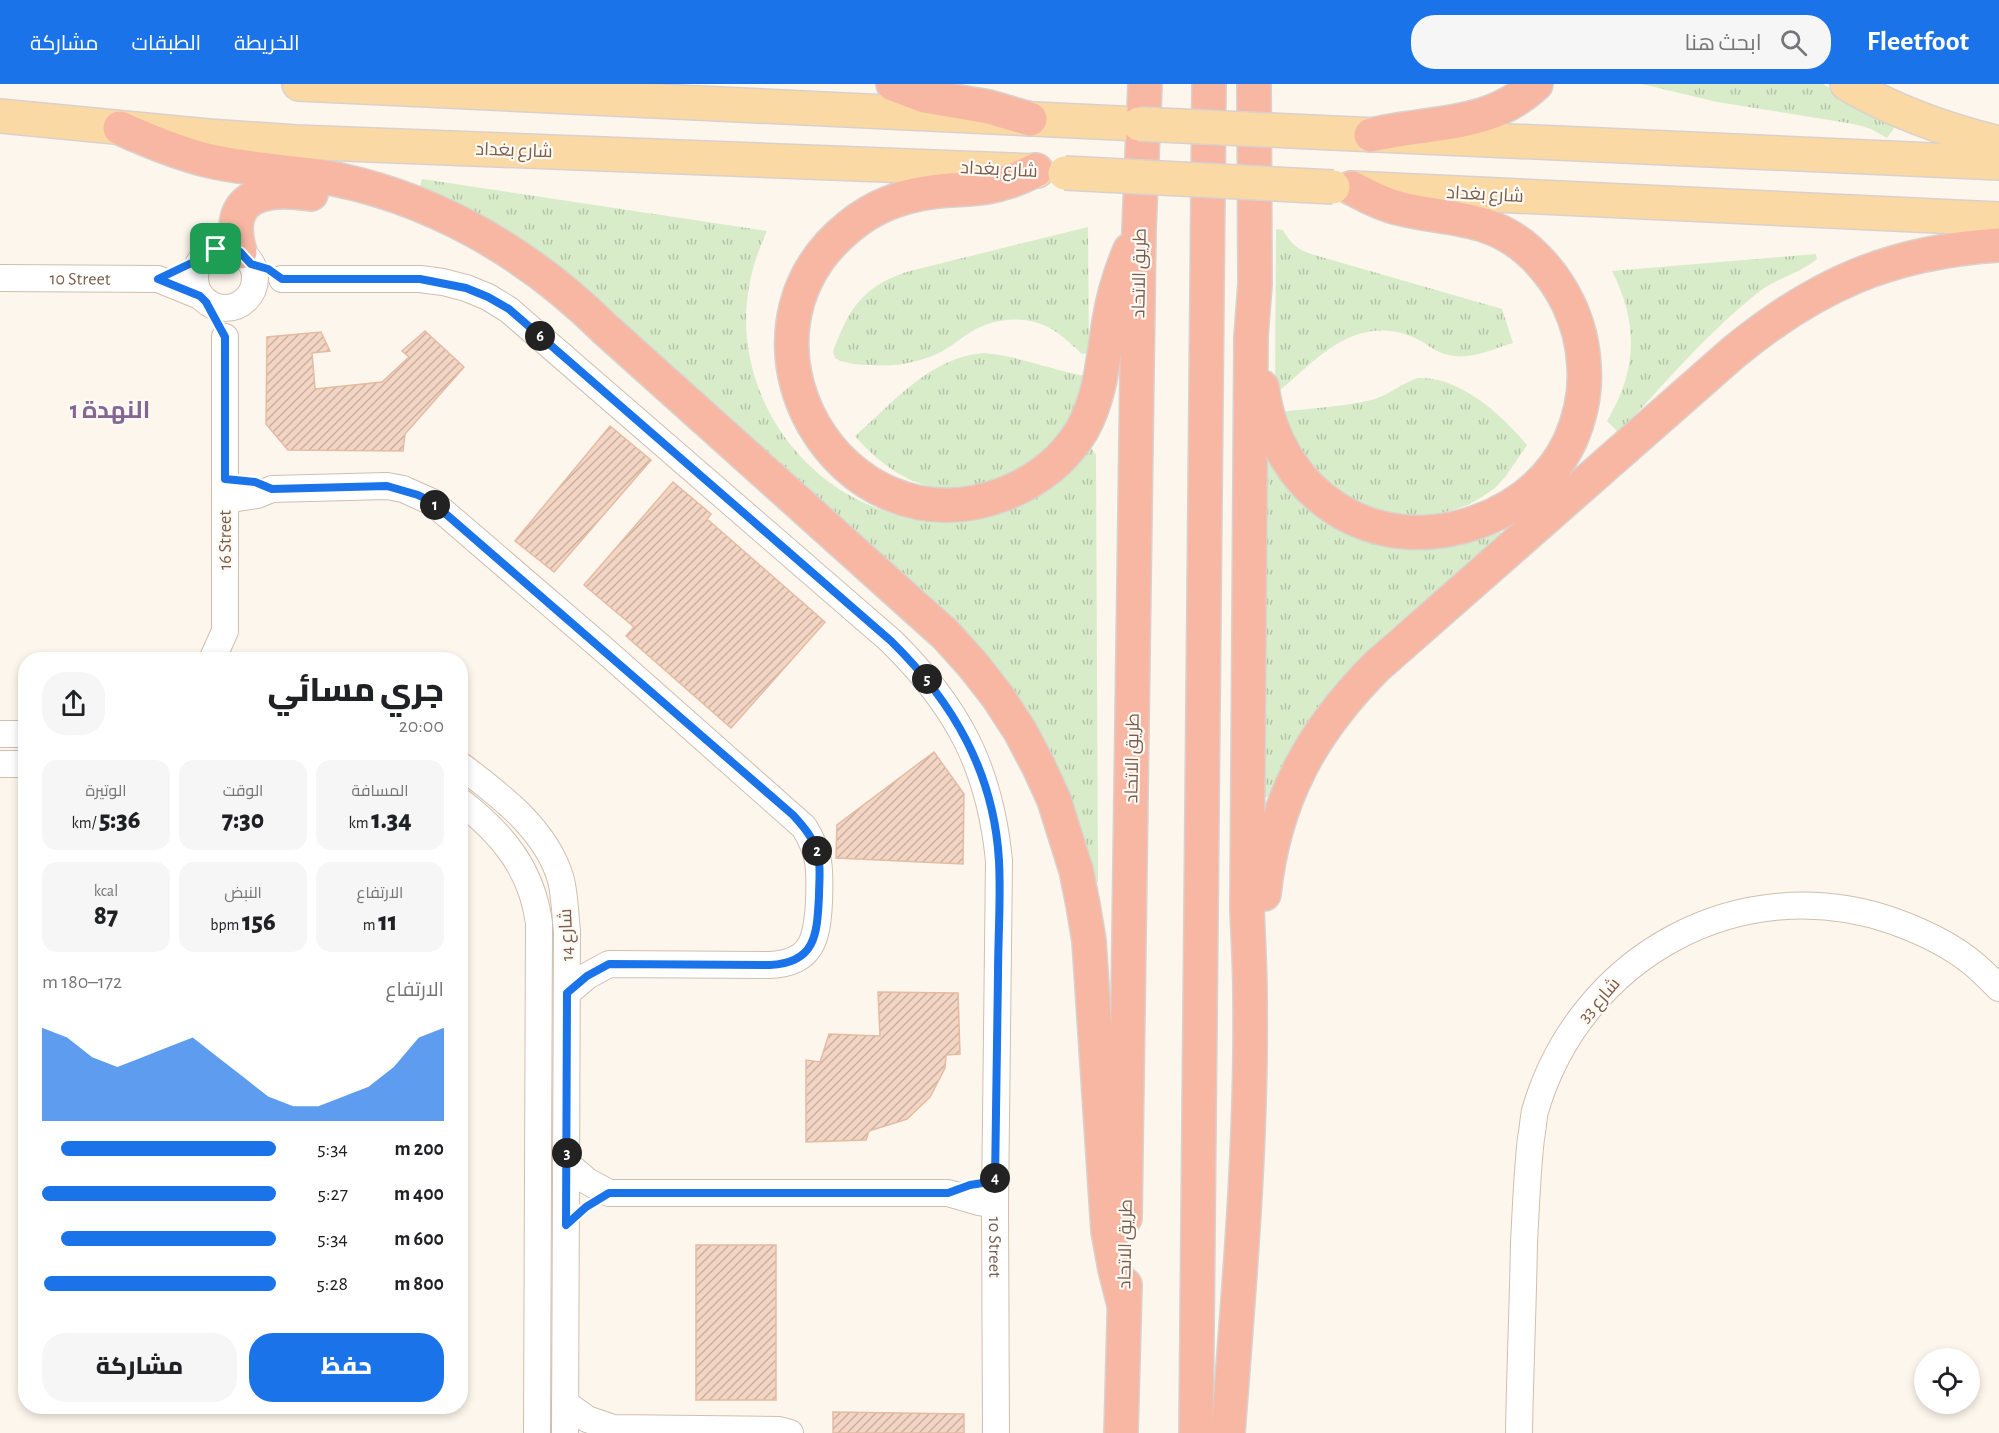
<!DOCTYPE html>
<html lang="ar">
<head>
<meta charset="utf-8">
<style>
	body { margin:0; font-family:"Alegreya Sans",Cairo,sans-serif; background:#f6f6f6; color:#202124; direction:rtl; height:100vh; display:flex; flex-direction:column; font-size:22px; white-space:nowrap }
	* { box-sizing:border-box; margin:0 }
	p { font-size:20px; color:#757577 }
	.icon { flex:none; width:33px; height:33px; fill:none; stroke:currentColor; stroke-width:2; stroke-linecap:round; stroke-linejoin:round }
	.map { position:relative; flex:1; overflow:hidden; direction:ltr }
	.drawer { position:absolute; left:18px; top:568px; width:450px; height:762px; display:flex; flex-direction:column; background:#fff; border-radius:24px; box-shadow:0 3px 9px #0003; direction:rtl }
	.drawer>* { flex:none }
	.fabs { position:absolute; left:1914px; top:1264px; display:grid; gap:12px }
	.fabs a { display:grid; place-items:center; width:66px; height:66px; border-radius:50%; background:#fff; box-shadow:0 3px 9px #0003; font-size:30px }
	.pin { position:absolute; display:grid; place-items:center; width:51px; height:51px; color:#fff; margin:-26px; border-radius:12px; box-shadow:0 3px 9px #0006 }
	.km { position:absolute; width:30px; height:30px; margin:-15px; border-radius:50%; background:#222; color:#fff; font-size:16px; line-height:30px; text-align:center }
	.round { display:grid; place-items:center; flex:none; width:63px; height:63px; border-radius:24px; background:#f6f6f6 }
	.summary { display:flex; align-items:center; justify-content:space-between; height:102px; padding:0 24px }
	h1 { font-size:33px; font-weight:800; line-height:45px }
	.figures { display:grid; grid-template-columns:repeat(3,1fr); gap:9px; height:102px; padding:6px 24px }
	.figures div { display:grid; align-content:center; border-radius:15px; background:#f6f6f6; text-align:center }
	.figures b { font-size:26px; font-weight:800 }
	.figures small { font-size:16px; font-weight:400 }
	.figures p { font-size:16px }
	.chart { height:168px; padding:12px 24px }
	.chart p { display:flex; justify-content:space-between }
	.chart svg { width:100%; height:108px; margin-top:6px; fill:#1a73e8; opacity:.7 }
	.action { display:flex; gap:12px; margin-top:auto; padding:12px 24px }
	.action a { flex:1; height:69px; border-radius:24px; background:#1a73e8; color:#fff; font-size:24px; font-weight:800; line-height:69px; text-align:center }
	.action a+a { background:#f6f6f6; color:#202124 }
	ul { padding:0 24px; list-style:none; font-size:20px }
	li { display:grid; grid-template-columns:96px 72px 1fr; align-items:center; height:45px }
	li i { height:15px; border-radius:8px; background:#1a73e8 }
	header { display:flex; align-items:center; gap:36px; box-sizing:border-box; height:84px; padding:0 30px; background:#1a73e8; color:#fff }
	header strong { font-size:28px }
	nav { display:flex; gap:33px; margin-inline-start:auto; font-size:21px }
	.search { width:420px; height:54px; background:#f6f6f6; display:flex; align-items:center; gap:15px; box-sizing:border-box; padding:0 21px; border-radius:24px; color:#757577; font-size:22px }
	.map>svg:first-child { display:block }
	.grass { fill:url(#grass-tufts) }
	.building { fill:url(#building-hatch); stroke:#e6bba3; stroke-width:1.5 }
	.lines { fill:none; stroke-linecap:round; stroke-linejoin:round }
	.minor-casing { stroke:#d1beb0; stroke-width:28 }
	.major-casing { stroke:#dad1cd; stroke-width:36 }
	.highway-casing { stroke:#dad1cd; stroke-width:36 }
	.minor { stroke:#fff; stroke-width:26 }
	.major { stroke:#fbd9a5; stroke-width:33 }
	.highway { stroke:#f7b7a3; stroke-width:33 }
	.major-bridge-casing { stroke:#dad1cd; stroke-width:36; stroke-linecap:butt }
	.major-bridge { stroke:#fbd9a5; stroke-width:33 }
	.route-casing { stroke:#fff; stroke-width:12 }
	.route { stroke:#1a73e8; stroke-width:8 }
	.labels { text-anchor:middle; stroke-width:4.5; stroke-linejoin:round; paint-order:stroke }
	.street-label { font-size:18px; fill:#7a5c4d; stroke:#fffaf3 }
	.district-label { font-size:24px; font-weight:bold; fill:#846695; stroke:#fffaf3 }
</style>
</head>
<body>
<header>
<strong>Fleetfoot</strong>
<div class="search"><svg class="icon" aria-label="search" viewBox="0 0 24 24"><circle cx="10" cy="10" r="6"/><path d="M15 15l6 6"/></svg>ابحث هنا</div>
<nav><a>الخريطة</a><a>الطبقات</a><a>مشاركة</a></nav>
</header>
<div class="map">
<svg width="1999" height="1349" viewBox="0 0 1999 1349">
	<defs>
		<pattern id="grass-tufts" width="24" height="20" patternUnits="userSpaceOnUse" patternTransform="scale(1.5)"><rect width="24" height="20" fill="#d8ecc9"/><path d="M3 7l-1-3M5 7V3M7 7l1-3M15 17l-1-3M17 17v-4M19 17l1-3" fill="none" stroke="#b4c2a5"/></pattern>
		<pattern id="building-hatch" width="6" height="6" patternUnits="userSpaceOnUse" patternTransform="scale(1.5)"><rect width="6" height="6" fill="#f3d5c3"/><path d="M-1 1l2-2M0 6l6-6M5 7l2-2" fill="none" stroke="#cab0a1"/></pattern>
	</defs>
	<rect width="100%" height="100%" fill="#fdf6ec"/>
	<g class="grass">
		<path d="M1642,0H1823L1895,43L1887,54L1871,45L1854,40L1717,18Z"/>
		<path d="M422,95L767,147C759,165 752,183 749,203C733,293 785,385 869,421C904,436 942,442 980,433C1001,427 1017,414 1034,401C1053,388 1072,375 1090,362L1096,371L1098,798L1091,799L1036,647L438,112L420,103Z"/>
		<path d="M1088,143L1089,269L1082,270C1072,261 1062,251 1050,244C1023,230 991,234 966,251C957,257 949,264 939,269C917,279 895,283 871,281C860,281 845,280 835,274L833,267C850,224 861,204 906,188Z"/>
		<path d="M1276,145L1283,146C1290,159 1297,165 1311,170L1502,225L1513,259C1495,264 1473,275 1454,272C1441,271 1432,264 1421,257C1401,245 1375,243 1353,252C1325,263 1302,288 1279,307L1275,306Z"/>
		<path d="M1816,170L1817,175C1800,189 1778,194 1760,207C1709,247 1663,301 1619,349L1607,337C1637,287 1639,240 1612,187Z"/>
		<path d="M984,269C1019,272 1052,286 1086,292C1079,314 1072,335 1057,353C1043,371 1024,387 1003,395C996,398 988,398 980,400C972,401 962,404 953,405C914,406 879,380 855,352C894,318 930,273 984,269Z"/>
		<path d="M1418,294C1460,292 1502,331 1527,361L1506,392L1495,404L1482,413L1468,421L1440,430L1408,433L1359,421L1311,385L1280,328C1310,324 1346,323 1375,315C1390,310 1402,299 1418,294Z"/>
		<path d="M1272,377L1309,421L1499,446L1504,453C1416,526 1306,599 1271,713H1264L1267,378Z"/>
	</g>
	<g class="building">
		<path d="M425,247L464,283L405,350L403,367L288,366L266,340L267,253L321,248L330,267L312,269L315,305L382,298L409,273L402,267Z"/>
		<path d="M610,342L651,376L554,488L515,457Z"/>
		<path d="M673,398L711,430L707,435L825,538L731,644L626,552L634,543L584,501Z"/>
		<path d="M934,668L964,710L963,780L836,774L837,741Z"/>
		<path d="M878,908L958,909L960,970L946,971L945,984L930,1013L907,1035L869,1047L866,1056L806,1058V976L820,978L829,950L880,952Z"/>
		<rect x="696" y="1161" width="80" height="155"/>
		<path d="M833,1328L964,1330V1349H833Z"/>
	</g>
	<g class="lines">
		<defs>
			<g id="minor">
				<circle cx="225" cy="194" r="30"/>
				<path id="s1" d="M0,194L158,195L200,212"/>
				<path id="s2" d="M282,195H420L443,198L466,204L488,213L509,226L891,557C958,623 990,684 999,777L995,1121L996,1349"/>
				<path d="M225,416L257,411L272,405L387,402L403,405L432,418L602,564L804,743C821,770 820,787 819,818C817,854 813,879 770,881L609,880L587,892L567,909"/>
				<path d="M212,576L225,547V253"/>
				<path d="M0,650H26"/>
				<path d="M0,680H26"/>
				<path d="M460,681C500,711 547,746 561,796C565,813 565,830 567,847L565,1349"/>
				<path d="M460,717C503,750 532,786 539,839L537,1349"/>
				<path d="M567,1080L587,1097L609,1109H948L979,1118L995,1121"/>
				<path d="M565,1319L587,1335L613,1344L779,1346L790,1349"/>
				<path d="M1519,1349C1520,1285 1523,1222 1524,1158C1526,1123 1527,1089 1531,1054C1533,1045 1533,1036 1535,1027C1580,873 1739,784 1893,837C1921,847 1953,862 1976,882C1984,889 1992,897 1999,904"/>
			</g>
			<g id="major">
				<path d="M299,0L1139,40"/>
				<path d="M1847,0C1895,28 1945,46 1999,59"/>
				<path d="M0,32L208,52L296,58L1037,87"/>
				<path d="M1333,49L1999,79"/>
				<path d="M1351,104L1999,135"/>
			</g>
			<g id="highway">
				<path d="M893,0L925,12L989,23L1030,35"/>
				<path d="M120,44C151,58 182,71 215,78C249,85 284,87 319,92C429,111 526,167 604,244L946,551L973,581L998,613L1020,647L1039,683L1054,716L1076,786L1083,821L1089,857L1108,1147L1115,1185L1124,1221"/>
				<path d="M1371,51C1429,37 1488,45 1536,0"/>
				<path d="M1036,86C1020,94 1004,100 987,103C969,106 950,105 931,108C902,112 873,123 850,142C713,252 839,473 1004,410C1037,397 1064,376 1082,346C1101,312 1103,275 1109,238C1113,213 1120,189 1130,166"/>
				<path d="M240,168C223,111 264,103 311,110"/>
				<path d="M1262,303C1276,410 1373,475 1477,438C1518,423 1551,397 1570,357C1580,334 1586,308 1584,282C1582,238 1562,197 1529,167C1490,132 1449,136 1402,125C1384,121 1368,113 1352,104"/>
				<path d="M1264,810C1274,716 1311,648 1377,582L1734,268C1817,200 1891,168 1999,161"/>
				<path d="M1125,1134L1139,145L1145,0"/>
				<path d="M1121,1349L1125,1201"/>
				<path d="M1196,1349L1209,0"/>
				<path d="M1228,1349C1239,1203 1252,1057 1250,911C1250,882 1248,853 1247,824L1251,253L1255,200L1254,0"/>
			</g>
		</defs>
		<use href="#minor" class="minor-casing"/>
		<use href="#major" class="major-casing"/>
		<use href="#highway" class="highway-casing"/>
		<use href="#minor" class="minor"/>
		<use href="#major" class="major"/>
		<use href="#highway" class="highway"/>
		<defs>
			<g id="major-bridge">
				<path d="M1139,40L1333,49"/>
				<path d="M1065,89L1333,103"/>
			</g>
		</defs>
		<use href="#major-bridge" class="major-bridge-casing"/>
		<use href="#major-bridge" class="major-bridge"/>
	</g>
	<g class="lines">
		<defs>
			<path id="route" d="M224,164L240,168L251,180L268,185L282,195H420L466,204L488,213L509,225L891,557C953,618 994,688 999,777C1001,815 998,853 998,891C997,960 996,1028 995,1097L970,1101L948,1109H609L586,1123L566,1141L567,909L587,892L609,880L770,881C816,879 817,850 819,812C819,799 821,784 818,770C814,755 804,743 793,731L432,418L418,411L387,402L272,405L255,398L225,395V253L206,218L200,212L158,195L202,174L216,165Z"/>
		</defs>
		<use href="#route" class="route-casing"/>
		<use href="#route" class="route"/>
	</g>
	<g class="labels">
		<g class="street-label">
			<text transform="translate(514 66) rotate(2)" y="6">شارع بغداد</text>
			<text transform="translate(999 85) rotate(3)" y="6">شارع بغداد</text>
			<text transform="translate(1485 110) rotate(3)" y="6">شارع بغداد</text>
			<text transform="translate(1139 189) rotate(-89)" y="6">طريق الاتحاد</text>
			<text dy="6" stroke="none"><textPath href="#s1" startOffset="80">10 Street</textPath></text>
			<text transform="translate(225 456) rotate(-90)" y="6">16 Street</text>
			<text transform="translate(1132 674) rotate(-89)" y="6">طريق الاتحاد</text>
			<text transform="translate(566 851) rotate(-92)" y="6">شارع 14</text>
			<text transform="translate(1599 916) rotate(-49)" y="6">شارع 33</text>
			<text transform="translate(1125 1160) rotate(-89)" y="6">طريق الاتحاد</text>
			<text dy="6" stroke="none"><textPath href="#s2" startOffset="1376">10 Street</textPath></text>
		</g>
		<g class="district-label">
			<text x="110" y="334">النهدة 1</text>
		</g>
	</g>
</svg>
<div class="fabs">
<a><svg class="icon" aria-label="locate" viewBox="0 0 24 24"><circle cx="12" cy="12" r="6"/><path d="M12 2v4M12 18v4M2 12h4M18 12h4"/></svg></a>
</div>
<div class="pin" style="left:216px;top:165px;background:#1e9e55"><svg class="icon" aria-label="arrive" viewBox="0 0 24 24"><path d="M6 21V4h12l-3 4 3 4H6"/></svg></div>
<b class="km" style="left:435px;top:421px">1</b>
<b class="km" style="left:817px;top:767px">2</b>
<b class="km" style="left:567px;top:1069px">3</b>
<b class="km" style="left:995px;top:1094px">4</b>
<b class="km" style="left:927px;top:595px">5</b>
<b class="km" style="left:540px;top:252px">6</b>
<section class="drawer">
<div class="summary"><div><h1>جري مسائي</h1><p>20:00</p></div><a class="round"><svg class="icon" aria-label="share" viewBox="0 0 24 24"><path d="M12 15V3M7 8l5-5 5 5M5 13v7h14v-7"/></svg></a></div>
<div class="figures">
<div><p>المسافة</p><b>1.34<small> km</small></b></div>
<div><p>الوقت</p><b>7:30</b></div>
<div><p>الوتيرة</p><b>5:36<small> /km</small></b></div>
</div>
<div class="figures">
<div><p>الارتفاع</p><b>11<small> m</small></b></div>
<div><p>النبض</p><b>156<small> bpm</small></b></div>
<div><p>kcal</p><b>87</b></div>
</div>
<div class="chart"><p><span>الارتفاع</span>172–180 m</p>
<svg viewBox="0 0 160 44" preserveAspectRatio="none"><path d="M0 44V6L10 10L20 18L30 22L40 18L50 14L60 10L70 18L80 26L90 34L100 38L110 38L120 34L130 30L140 22L150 10L160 6V44z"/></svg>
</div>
<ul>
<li><b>200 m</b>5:34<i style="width:92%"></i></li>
<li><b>400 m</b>5:27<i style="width:100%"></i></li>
<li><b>600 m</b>5:34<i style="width:92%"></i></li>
<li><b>800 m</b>5:28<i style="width:99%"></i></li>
</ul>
<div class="action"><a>حفظ</a><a>مشاركة</a></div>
</section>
</div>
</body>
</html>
